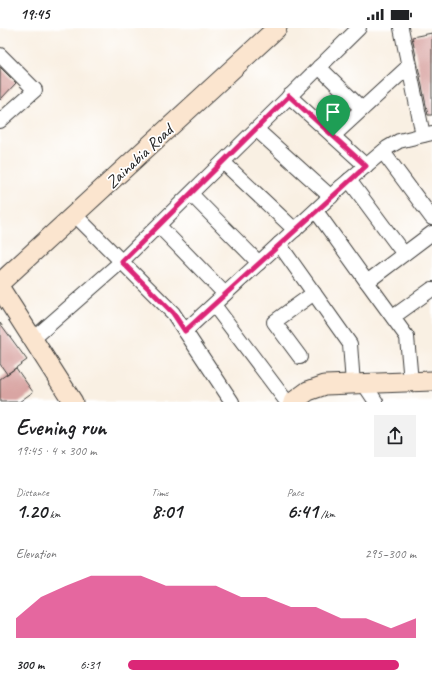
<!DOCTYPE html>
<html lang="en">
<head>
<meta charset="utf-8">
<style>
	body { margin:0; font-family:Caveat,sans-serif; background:#f2f2f2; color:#202124; height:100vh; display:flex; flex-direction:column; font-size:15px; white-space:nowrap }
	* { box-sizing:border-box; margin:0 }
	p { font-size:13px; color:#757577 }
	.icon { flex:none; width:22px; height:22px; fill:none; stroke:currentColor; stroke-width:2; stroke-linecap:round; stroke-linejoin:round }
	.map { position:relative; height:374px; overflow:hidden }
	.details { display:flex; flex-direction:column; background:#fff; flex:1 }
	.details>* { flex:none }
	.pin { position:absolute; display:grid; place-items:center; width:34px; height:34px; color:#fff; margin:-41px -17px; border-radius:50% 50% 50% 0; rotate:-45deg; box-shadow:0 0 4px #0007 }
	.pin .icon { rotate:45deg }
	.round { display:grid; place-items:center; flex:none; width:42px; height:42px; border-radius:0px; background:#f2f2f2 }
	.summary { display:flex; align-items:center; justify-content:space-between; height:68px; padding:0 16px }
	h1 { font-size:22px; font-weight:600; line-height:30px }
	.metrics { display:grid; grid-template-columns:repeat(3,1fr); gap:6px; height:68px; padding:4px 16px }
	.metrics div { display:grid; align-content:center }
	.metrics b { font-size:20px; font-weight:600 }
	.metrics small { font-size:11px; font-weight:400 }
	.metrics p { font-size:11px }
	.chart { height:112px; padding:8px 16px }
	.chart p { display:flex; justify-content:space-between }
	.chart svg { width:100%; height:72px; margin-top:4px; fill:#db2777; opacity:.7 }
	ul { padding:0 16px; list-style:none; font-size:13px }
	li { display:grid; grid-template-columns:64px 48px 1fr; align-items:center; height:30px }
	li i { height:10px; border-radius:5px; background:#db2777 }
	.status { display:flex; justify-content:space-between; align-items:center; height:28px; padding:0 20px; background:#fff; direction:ltr }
	.status svg { height:11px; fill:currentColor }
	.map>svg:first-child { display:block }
	.building { fill:#d9a5a3 }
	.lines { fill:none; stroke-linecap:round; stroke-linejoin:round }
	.street-casing { stroke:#3d3c3a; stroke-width:16 }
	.secondary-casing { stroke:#3d3c3a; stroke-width:21 }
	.street { stroke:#fff; stroke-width:14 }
	.secondary { stroke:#fbe5cf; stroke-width:19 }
	.route-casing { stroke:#fff; stroke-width:8 }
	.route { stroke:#db2777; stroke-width:5 }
	.labels { text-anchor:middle; stroke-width:3.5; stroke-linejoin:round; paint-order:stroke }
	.street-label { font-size:17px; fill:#1c1c1c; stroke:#fff }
</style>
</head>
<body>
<div class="status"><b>19:45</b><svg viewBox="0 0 49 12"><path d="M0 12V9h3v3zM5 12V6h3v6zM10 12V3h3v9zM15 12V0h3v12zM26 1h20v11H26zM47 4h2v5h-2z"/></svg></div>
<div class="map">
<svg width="432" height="374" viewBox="0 0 432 374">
	<rect width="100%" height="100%" fill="#fff"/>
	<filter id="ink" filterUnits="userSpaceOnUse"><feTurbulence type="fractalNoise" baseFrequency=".025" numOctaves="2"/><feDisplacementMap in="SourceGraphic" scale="8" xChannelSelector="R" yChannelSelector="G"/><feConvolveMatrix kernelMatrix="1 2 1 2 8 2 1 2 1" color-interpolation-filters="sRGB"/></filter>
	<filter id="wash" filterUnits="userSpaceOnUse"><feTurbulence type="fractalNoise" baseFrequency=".012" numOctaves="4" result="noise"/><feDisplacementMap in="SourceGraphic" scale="16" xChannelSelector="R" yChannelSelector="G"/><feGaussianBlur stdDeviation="0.9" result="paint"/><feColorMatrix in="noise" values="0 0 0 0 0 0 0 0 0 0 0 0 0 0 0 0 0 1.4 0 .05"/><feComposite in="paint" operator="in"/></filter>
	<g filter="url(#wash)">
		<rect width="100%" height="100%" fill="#f9f0e3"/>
		<g id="blocks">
			<g class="building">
				<path d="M432,5V87H428L412,9Z"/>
				<path d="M0,39L16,55L0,72Z"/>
				<path d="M0,295L27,332L7,346L0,336Z"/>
				<path d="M16,340L33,364L19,374H0V351Z"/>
			</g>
		</g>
	</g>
	<g filter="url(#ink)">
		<use href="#blocks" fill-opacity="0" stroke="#3d3c3a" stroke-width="1"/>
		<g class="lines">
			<defs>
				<g id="street">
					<path d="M401,0L423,107"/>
					<path d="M0,27L35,62L0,93"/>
					<path d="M319,39L362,81"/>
					<path d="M289,68L366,138"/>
					<path d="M256,101L331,169"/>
					<path d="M333,108L409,38"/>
					<path d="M383,124L432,190"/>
					<path d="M223,134L295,202"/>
					<path d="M349,152L404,226"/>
					<path d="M191,166L259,235"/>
					<path d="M316,183L367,254L432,205"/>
					<path d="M75,187L173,285L232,374"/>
					<path d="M159,198L225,266"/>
					<path d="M279,216L350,316L353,356"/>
					<path d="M367,254L407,309L411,354"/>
					<path d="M214,277L287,374"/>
					<path d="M393,289L432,261"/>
					<path d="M185,303L342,158L387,120L399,113L432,105"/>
					<path d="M33,311L122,233L359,0"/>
					<path d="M300,329L274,294L314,265"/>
					<path d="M364,356L376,374"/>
				</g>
				<g id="secondary">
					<path d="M0,255L277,0"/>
					<path d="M0,260L73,374"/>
					<path d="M293,374L308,363L325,357L432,353"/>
				</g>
			</defs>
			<use href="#street" class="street-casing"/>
			<use href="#secondary" class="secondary-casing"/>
			<use href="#street" class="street"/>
			<use href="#secondary" class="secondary"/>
		</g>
	</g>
	<g class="lines" filter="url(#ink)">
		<defs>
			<path id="route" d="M289,68L366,138L185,303L173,285L122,234Z"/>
		</defs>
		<use href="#route" class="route-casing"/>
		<use href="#route" class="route"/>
	</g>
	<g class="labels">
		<g class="street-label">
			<text transform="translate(139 128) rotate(-43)" y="6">Zainabia Road</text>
		</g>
	</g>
</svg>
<div class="pin" style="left:333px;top:108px;background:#1e9e55"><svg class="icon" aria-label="arrive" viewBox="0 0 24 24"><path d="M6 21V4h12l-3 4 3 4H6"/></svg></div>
</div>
<section class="details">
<div class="summary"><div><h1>Evening run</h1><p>19:45 · 4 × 300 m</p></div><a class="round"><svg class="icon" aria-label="share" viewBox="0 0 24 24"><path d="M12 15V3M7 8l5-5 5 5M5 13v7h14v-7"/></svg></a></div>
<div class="metrics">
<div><p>Distance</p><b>1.20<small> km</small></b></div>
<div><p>Time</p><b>8:01</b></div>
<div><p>Pace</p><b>6:41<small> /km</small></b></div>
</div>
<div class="chart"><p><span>Elevation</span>295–300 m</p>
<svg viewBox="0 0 160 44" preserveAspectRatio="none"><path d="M0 44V32L10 19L20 12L30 6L40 6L50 6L60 12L70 12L80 12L90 19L100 19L110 25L120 25L130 32L140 32L150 38L160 32V44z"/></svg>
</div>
<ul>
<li><b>300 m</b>6:31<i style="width:94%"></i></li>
</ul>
</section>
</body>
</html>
